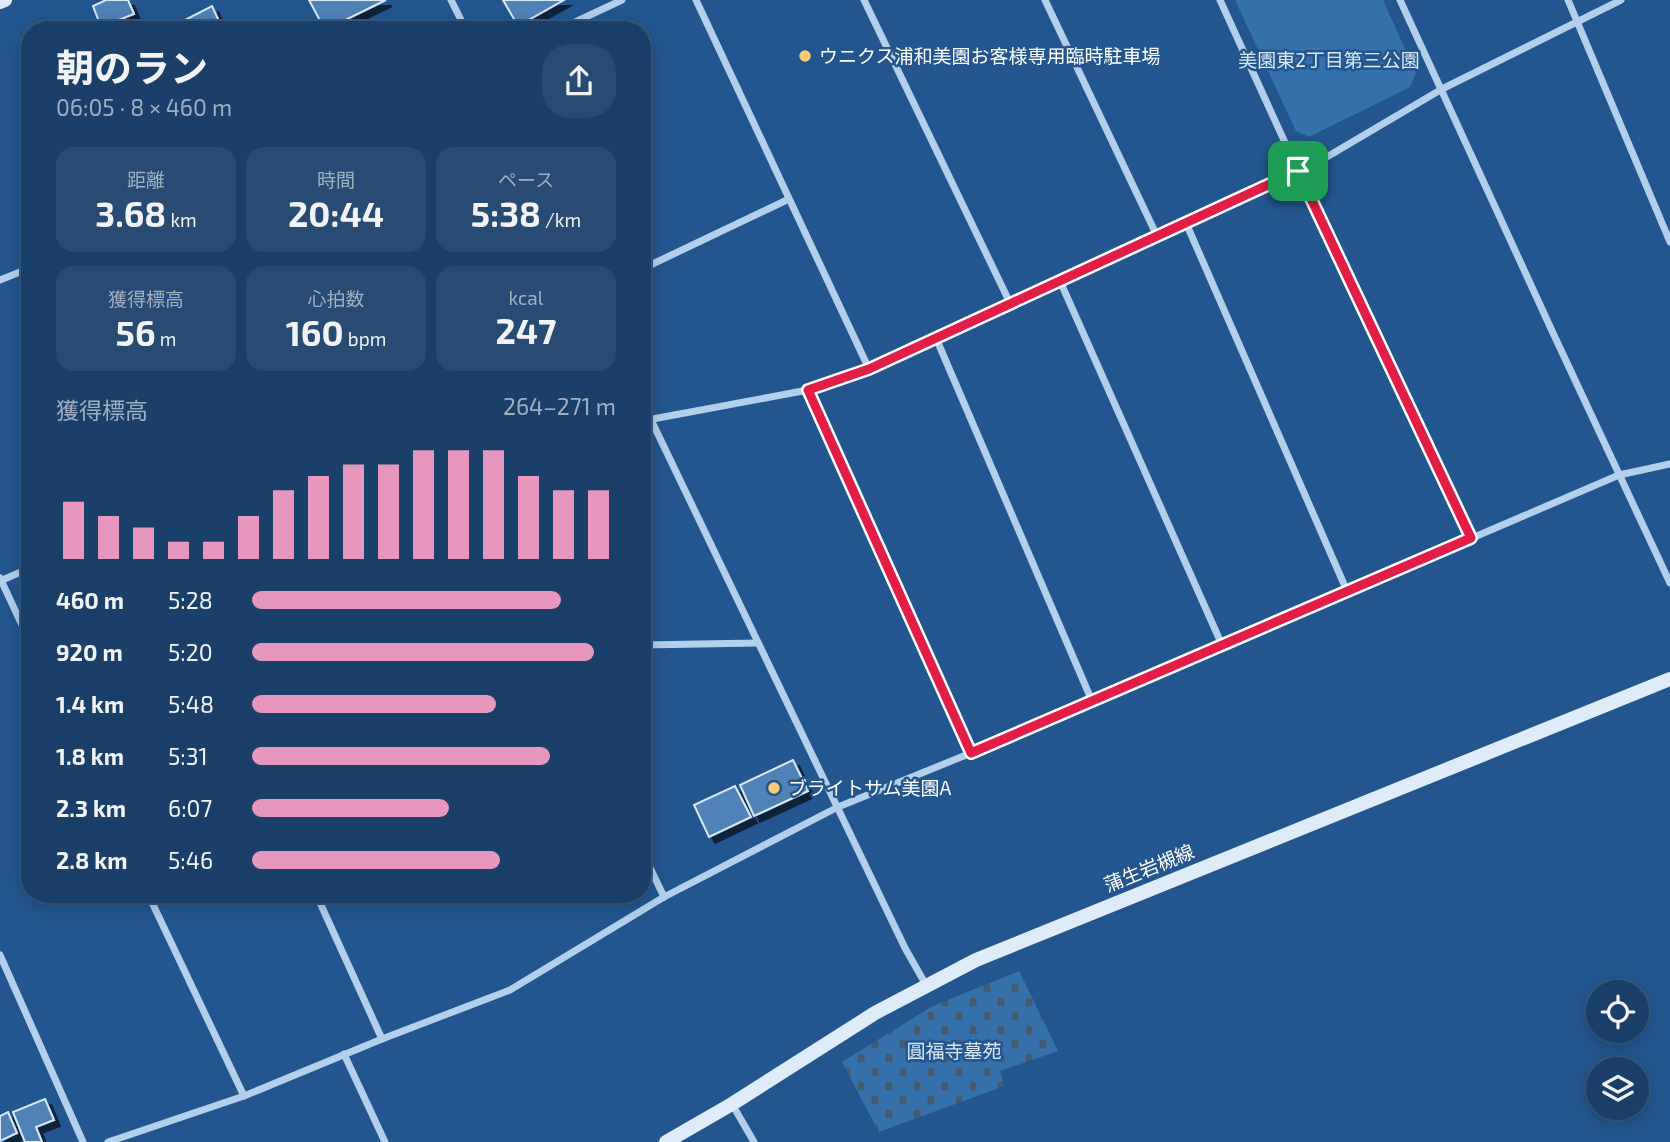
<!DOCTYPE html>
<html lang="ja">
<head>
<meta charset="utf-8">
<style>
	body { margin:0; font-family:"Exo 2","Noto Sans JP",sans-serif; background:#274b72; color:#f1f3f6; height:100vh; display:flex; flex-direction:column; font-size:26px; white-space:nowrap }
	* { box-sizing:border-box; margin:0 }
	p { font-size:23px; color:#9fafc1 }
	.icon { flex:none; width:38px; height:38px; fill:none; stroke:currentColor; stroke-width:2; stroke-linecap:round; stroke-linejoin:round }
	.map { position:relative; flex:1; overflow:hidden }
	.panel { position:absolute; left:21px; top:21px; width:630px; height:882px; display:flex; flex-direction:column; background:#1a406a; border-radius:28px; box-shadow:0 4px 18px #0003,0 0 0 2px #38597e }
	.panel>* { flex:none }
	.controls { position:absolute; left:1586px; top:980px; display:grid; gap:14px }
	.controls a { display:grid; place-items:center; width:63px; height:63px; border-radius:50%; background:#1a406a; box-shadow:0 4px 18px #0003,0 0 0 2px #38597e; font-size:35px }
	.pin { position:absolute; display:grid; place-items:center; width:60px; height:60px; color:#fff; margin:-30px; border-radius:14px; box-shadow:0 4px 10px #0006 }
	.round { display:grid; place-items:center; flex:none; width:74px; height:74px; border-radius:28px; background:#274b72 }
	.overview { display:flex; align-items:center; justify-content:space-between; height:119px; padding:0 35px }
	h1 { font-size:38px; font-weight:700; line-height:52px }
	.figures { display:grid; grid-template-columns:repeat(3,1fr); gap:10px; height:119px; padding:7px 35px }
	.figures div { display:grid; align-content:center; border-radius:18px; background:#274b72; text-align:center }
	.figures b { font-size:35px; font-weight:700 }
	.figures small { font-size:19px; font-weight:400 }
	.figures p { font-size:19px }
	.chart { height:196px; padding:14px 35px }
	.chart p { display:flex; justify-content:space-between }
	.chart svg { width:100%; height:126px; margin-top:7px; stroke:#e797bd; stroke-width:6 }
	ul { padding:0 35px; list-style:none; font-size:23px }
	li { display:grid; grid-template-columns:112px 84px 1fr; align-items:center; height:52px }
	li i { height:18px; border-radius:9px; background:#e797bd }
	.map>svg:first-child { display:block }
	.green { fill:#3771ab }
	.cemetery { fill:url(#cemetery-stones) }
	.building { fill:#5082b7; stroke:#d7e8f8; stroke-width:2; filter:url(#shadow) }
	.lines { fill:none; stroke-linecap:round; stroke-linejoin:round }
	.street { stroke:#b2cfeb; stroke-width:7 }
	.secondary { stroke:#deebf9; stroke-width:14 }
	.route-casing { stroke:#fff; stroke-width:14 }
	.route { stroke:#e11d48; stroke-width:9 }
	.poi-dot { fill:#f7cc75; stroke:#23568e; stroke-width:2.5 }
	.labels { text-anchor:middle; stroke-width:5; stroke-linejoin:round; paint-order:stroke }
	.poi-label { font-size:19px; fill:#fff; stroke:#23568e; text-anchor:start }
	.park-label { font-size:19px; fill:#d7e8f8; stroke:#23568e }
	.street-label { font-size:19px; fill:#fff; stroke:#23568e }
</style>
</head>
<body>
<div class="map">
<svg width="1670" height="1142" viewBox="0 0 1670 1142">
	<defs>
		<pattern id="cemetery-stones" width="16" height="16" patternUnits="userSpaceOnUse" patternTransform="scale(1.75)"><rect width="16" height="16" fill="#3771ab"/><path d="M2 7V4a2 2 0 0 1 4 0v3zM10 15v-3a2 2 0 0 1 4 0v3z" fill="#445b72"/></pattern>
		<filter id="shadow"><feDropShadow dx="6" dy="6" stdDeviation="0" flood-color="#0009"/></filter>
	</defs>
	<rect width="100%" height="100%" fill="#23568e"/>
	<path class="green" d="M1235,0H1383L1416,73L1410,87L1309,137L1296,131Z"/>
	<path class="cemetery" d="M1019,971L1058,1051L1000,1071L1004,1086L879,1132L842,1062L933,1006Z"/>
	<g class="building">
		<path d="M106,0H128L134,14L101,27L93,6Z"/>
		<path d="M309,0H386L325,30Z"/>
		<path d="M503,0H564L518,26Z"/>
		<path d="M212,6L223,30H190L185,20Z"/>
		<path d="M793,760L808,791L754,816L740,785Z"/>
		<path d="M735,786L751,817L709,837L694,805Z"/>
		<path d="M45,1099L54,1120L36,1127L42,1142H25L13,1112Z"/>
		<path d="M8,1112L17,1133L0,1141V1116Z"/>
	</g>
	<g class="lines">
		<g class="street">
			<path d="M451,0L466,30"/>
			<path d="M696,0L869,369"/>
			<path d="M864,0L1010,303"/>
			<path d="M1045,0L1157,236"/>
			<path d="M1220,0L1298,171L1471,538"/>
			<path d="M1400,0L1553,333L1670,583"/>
			<path d="M1568,0L1670,242"/>
			<path d="M558,30L622,0"/>
			<path d="M1186,223L1347,591"/>
			<path d="M642,269L789,199"/>
			<path d="M0,280L30,268"/>
			<path d="M1060,281L1222,645"/>
			<path d="M936,338L1092,701"/>
			<path d="M808,390L971,753"/>
			<path d="M642,401L905,948L926,985"/>
			<path d="M642,421L808,390L869,369L1320,161L1442,89L1621,0"/>
			<path d="M0,578L30,642"/>
			<path d="M0,581L30,568"/>
			<path d="M642,645L758,643"/>
			<path d="M642,851L664,897"/>
			<path d="M148,894L244,1096"/>
			<path d="M0,955L83,1142"/>
			<path d="M382,1039L510,990L664,897L838,807L971,753L1619,475L1670,464"/>
			<path d="M344,1054L385,1142"/>
			<path d="M732,1104L754,1142"/>
			<path d="M108,1142L244,1096L382,1039L316,894"/>
		</g>
		<g class="secondary">
			<path d="M0,2L5,0"/>
			<path d="M666,1142L732,1104L875,1013L976,960L1670,679"/>
		</g>
	</g>
	<g class="lines">
		<defs>
			<path id="route" d="M1298,171L1471,538L971,753L808,390L869,369Z"/>
		</defs>
		<use href="#route" class="route-casing"/>
		<use href="#route" class="route"/>
	</g>
	<g class="poi-dot">
		<circle cx="805" cy="56" r="7"/>
		<circle cx="774" cy="788" r="7"/>
	</g>
	<g class="labels">
		<g class="poi-label">
			<text x="819" y="63">ウニクス浦和美園お客様専用臨時駐車場</text>
			<text x="788" y="795">ブライトサム美園A</text>
		</g>
		<g class="park-label">
			<text x="1329" y="67">美園東2丁目第三公園</text>
			<text x="954" y="1058">圓福寺墓苑</text>
		</g>
		<g class="street-label">
			<text transform="translate(1149 868) rotate(-22)" y="7">蒲生岩槻線</text>
		</g>
	</g>
</svg>
<div class="controls">
<a><svg class="icon" aria-label="locate" viewBox="0 0 24 24"><circle cx="12" cy="12" r="6"/><path d="M12 2v4M12 18v4M2 12h4M18 12h4"/></svg></a>
<a><svg class="icon" aria-label="layers" viewBox="0 0 24 24"><path d="M12 4l9 5-9 5-9-5zM3 14l9 5 9-5"/></svg></a>
</div>
<div class="pin" style="left:1298px;top:171px;background:#1e9e55"><svg class="icon" aria-label="arrive" viewBox="0 0 24 24"><path d="M6 21V4h12l-3 4 3 4H6"/></svg></div>
<section class="panel">
<div class="overview"><div><h1>朝のラン</h1><p>06:05 · 8 × 460 m</p></div><a class="round"><svg class="icon" aria-label="share" viewBox="0 0 24 24"><path d="M12 15V3M7 8l5-5 5 5M5 13v7h14v-7"/></svg></a></div>
<div class="figures">
<div><p>距離</p><b>3.68<small> km</small></b></div>
<div><p>時間</p><b>20:44</b></div>
<div><p>ペース</p><b>5:38<small> /km</small></b></div>
</div>
<div class="figures">
<div><p>獲得標高</p><b>56<small> m</small></b></div>
<div><p>心拍数</p><b>160<small> bpm</small></b></div>
<div><p>kcal</p><b>247</b></div>
</div>
<div class="chart"><p><span>獲得標高</span>264–271 m</p>
<svg viewBox="0 0 160 44" preserveAspectRatio="none"><path d="M5 44V24M15 44V29M25 44V33M35 44V38M45 44V38M55 44V29M65 44V20M75 44V15M85 44V11M95 44V11M105 44V6M115 44V6M125 44V6M135 44V15M145 44V20M155 44V20"/></svg>
</div>
<ul>
<li><b>460 m</b>5:28<i style="width:85%"></i></li>
<li><b>920 m</b>5:20<i style="width:94%"></i></li>
<li><b>1.4 km</b>5:48<i style="width:67%"></i></li>
<li><b>1.8 km</b>5:31<i style="width:82%"></i></li>
<li><b>2.3 km</b>6:07<i style="width:54%"></i></li>
<li><b>2.8 km</b>5:46<i style="width:68%"></i></li>
</ul>
</section>
</div>
</body>
</html>
